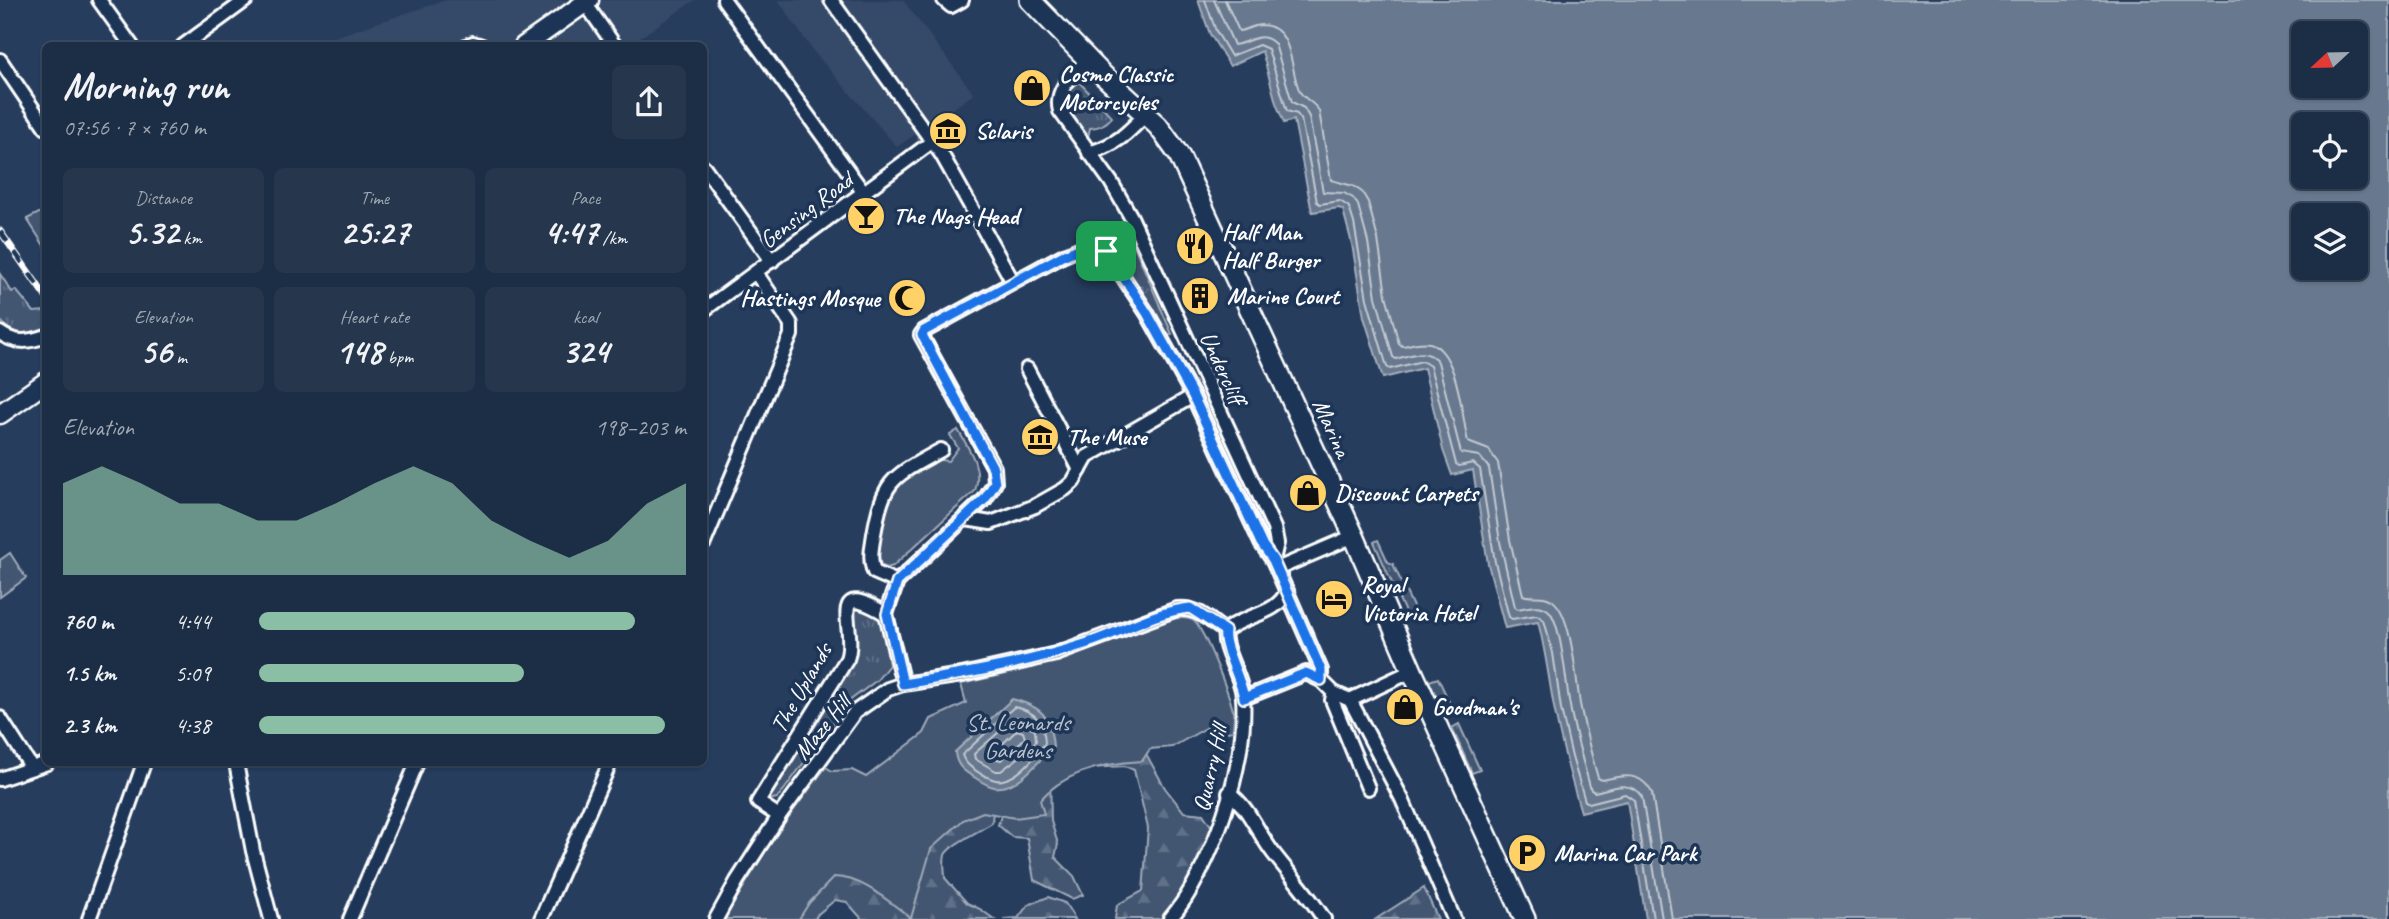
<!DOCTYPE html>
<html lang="en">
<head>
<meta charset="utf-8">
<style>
	body { margin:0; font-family:Caveat,sans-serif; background:#25364d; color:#f1f3f6; height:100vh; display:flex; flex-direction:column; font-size:26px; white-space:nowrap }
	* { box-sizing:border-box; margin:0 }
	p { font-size:23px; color:#a0a8b3 }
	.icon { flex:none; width:38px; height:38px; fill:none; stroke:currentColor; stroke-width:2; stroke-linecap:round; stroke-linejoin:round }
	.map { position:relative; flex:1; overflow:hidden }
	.side { position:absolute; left:42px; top:42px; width:665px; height:724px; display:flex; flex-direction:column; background:#1c2e46; border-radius:10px; box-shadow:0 2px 5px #0004,0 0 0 2px #3a4a5f }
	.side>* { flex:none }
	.needle { width:46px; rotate:248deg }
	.buttons { position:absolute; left:2291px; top:21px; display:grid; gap:14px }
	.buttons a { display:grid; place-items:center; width:77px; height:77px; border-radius:10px; background:#1c2e46; box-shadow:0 2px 5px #0004,0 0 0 2px #3a4a5f; font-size:35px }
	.pin { position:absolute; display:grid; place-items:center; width:60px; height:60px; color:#fff; margin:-30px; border-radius:14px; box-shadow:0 4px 10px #0006 }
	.round { display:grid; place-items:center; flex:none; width:74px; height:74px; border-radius:10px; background:#25364d }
	.summary { display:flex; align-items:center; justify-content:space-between; height:119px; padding:0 21px }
	h1 { font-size:38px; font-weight:700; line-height:52px }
	.metrics { display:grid; grid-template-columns:repeat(3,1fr); gap:10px; height:119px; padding:7px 21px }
	.metrics div { display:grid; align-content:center; border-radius:10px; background:#25364d; text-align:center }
	.metrics b { font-size:35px; font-weight:700 }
	.metrics small { font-size:19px; font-weight:400 }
	.metrics p { font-size:19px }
	.chart { height:196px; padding:14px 21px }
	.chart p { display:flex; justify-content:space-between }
	.chart svg { width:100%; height:126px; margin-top:7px; fill:#8abfa5; opacity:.7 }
	ul { padding:0 21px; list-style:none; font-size:23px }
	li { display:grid; grid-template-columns:112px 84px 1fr; align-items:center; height:52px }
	li i { height:18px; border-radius:9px; background:#8abfa5 }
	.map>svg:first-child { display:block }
	.built { fill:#344a68 }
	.grass { fill:url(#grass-tufts); stroke:#a0aab8; stroke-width:2 }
	.forest { fill:url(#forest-firs); stroke:#a0aab8; stroke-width:2 }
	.park { fill:#425672; stroke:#a0aab8; stroke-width:2 }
	.water { fill:#67788e; stroke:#a4aebb; stroke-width:2; fill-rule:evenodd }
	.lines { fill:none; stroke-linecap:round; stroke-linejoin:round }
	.shore { stroke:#c2c9d2; stroke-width:2 }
	.minor-casing { stroke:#fff; stroke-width:18 }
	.primary-casing { stroke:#fff; stroke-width:23 }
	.trunk-casing { stroke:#fff; stroke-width:24 }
	.minor { stroke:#1d3557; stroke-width:12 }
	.primary { stroke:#1d3557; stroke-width:18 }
	.trunk { stroke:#1d3557; stroke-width:19 }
	.rail-casing { stroke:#fff; stroke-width:7 }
	.rail { stroke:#1d3557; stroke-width:4.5; stroke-dasharray:13; stroke-linecap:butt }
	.route-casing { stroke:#fff; stroke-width:14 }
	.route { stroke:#1a73e8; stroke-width:9 }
	.labels { text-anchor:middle; stroke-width:7; stroke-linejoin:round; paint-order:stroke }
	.poi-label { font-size:24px; font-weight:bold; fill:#fff; stroke:#1d3557; text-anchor:start }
	.street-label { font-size:24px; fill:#fff; stroke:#1d3557 }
	.park-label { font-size:24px; fill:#bdc4ce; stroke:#1d3557 }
</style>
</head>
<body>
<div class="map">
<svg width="2389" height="919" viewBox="0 0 2389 919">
	<defs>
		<pattern id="grass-tufts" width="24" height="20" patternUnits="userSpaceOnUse" patternTransform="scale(1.75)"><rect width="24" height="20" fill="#425672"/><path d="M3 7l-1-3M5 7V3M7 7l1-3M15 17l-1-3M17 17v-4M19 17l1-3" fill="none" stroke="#5e6f87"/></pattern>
		<pattern id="forest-firs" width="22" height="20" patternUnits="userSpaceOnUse" patternTransform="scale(1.75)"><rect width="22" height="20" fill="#425672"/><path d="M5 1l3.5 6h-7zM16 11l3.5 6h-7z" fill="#5e6f87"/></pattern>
	</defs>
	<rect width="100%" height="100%" fill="#263d5e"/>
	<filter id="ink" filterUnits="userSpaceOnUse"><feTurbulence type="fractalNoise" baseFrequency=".0143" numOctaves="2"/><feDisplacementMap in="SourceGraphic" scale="14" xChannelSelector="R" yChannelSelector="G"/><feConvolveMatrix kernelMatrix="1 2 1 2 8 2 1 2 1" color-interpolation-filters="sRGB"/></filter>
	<g filter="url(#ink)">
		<g class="built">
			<path d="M446,0H695L629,45L307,46Z"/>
			<path d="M778,0H903L974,94L897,147L813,51Z"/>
		</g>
		<g class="grass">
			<path d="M1079,82L1112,117C1105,125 1100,127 1090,128L1087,141C1073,121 1052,102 1079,82Z"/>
			<path d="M45,210V247L27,219Z"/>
			<path d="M1127,229L1172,334L1168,336L1108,239Z"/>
			<path d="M0,274L12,292L16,290L34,312L45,311V329C27,335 13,337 0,320Z"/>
			<path d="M1378,540L1388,562L1393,564L1415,611L1407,617L1374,542Z"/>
			<path d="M860,604L877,612L881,622L889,665L877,680L848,702L784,790L777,798L768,800L766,796L852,658L851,608Z"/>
			<path d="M1438,678L1453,710L1444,714L1429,681Z"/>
			<path d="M1459,724L1480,770L1472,773L1452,728Z"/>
		</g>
		<g class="forest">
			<path d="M1203,723L1145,752L1165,788L1184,812L1203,814L1213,829C1200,867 1188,891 1160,919H1115L1117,905L1143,891L1148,828L1134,770L1125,766L1071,769Z"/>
			<path d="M1050,771L1051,821L1058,844L1055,857L1074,876L1083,895L1072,899L1034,880L1027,838L1012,837L998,825L1006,801Z"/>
			<path d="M994,796L992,823C980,831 949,845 945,855C943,861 945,872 945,878L967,903L980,909L994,919H862L847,902L835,900L818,914L815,919H727Z"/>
			<path d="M1424,888L1438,919H1376Z"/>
			<path d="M1048,897L1065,903L1075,919H1003L1018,918L1028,905Z"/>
		</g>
		<g class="park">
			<path d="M958,430C969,449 983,468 975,491L893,566L887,568L882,566L877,557L887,508L893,491L901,480L931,459L948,461L958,448L950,435Z"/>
			<path d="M10,553L26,578L0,597V560Z"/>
			<path d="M1177,618C1183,618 1189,617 1194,621C1205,631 1231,698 1234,715C1234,720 1233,726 1233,731L1228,732L1224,726L1215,723L1172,747L1150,749L1142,761C1105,763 1065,771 1040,800L1044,814L1015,818L983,812L963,820L931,849L911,918C889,902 863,877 834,877L809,903L799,919H724L776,834L826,767L832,771L852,770L866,777L924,733L931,719L966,703L961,684L1036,667L1159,622Z"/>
		</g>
		<g class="water">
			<path d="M1198,0H2389V919H1646L1627,801L1581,812C1571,779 1562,746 1555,712C1549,682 1546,652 1538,622L1505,628L1488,564L1473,470L1452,475L1443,450L1424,368L1383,378L1364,317L1352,244L1343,210L1339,208L1312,212L1294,120L1284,123L1276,103L1262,51L1230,66L1210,34ZM2303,33H2356V86H2303ZM2303,124H2356V177H2303ZM2303,215H2356V268H2303Z"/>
			<path d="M1012,699C1043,707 1050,716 1053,746C1039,761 1017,791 994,787C988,786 980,781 974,777C963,771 956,765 955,752Z"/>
		</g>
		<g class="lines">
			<g class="shore">
				<path d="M1205,0L1216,31L1231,56L1259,45L1268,49L1287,111L1297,114L1301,119L1317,202L1320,204L1340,201L1349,207L1354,223L1367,299L1387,367L1390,369L1422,361L1430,366L1456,464L1459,466L1473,463L1480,469L1495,562L1509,617L1512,619L1537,615L1544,620L1553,653L1561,709L1572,757L1585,801L1589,803L1625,794L1634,800L1653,919"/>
				<path d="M1214,0L1234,45C1250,43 1261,29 1275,44L1292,102L1304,108L1309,117L1323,192L1344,193L1353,198L1358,205L1368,242L1376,297L1393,357L1396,359C1412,355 1427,347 1438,362L1461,453L1479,456L1489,468L1500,542L1515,607L1518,609C1528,607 1541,603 1549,611C1562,625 1566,686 1570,706C1575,735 1583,762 1591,790L1595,792C1611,788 1631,779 1642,797L1662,919"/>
				<path d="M1225,0L1239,31C1246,30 1252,26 1260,25C1295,25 1289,70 1300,92C1304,99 1314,102 1319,111L1331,180L1353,186L1362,192L1368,202L1378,239L1386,295L1399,344L1403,346C1412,344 1421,341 1430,343C1458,351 1462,417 1468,442L1489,450L1498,463L1510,540L1523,595C1532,599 1543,593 1553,601C1572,615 1576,680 1580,704C1585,729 1591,754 1598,778L1602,780C1622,775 1641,771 1652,793L1672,919"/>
				<path d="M1014,707C1036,711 1044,722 1045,743C1036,756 1019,777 1003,780C995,782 988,777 981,774C973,769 965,764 962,755Z"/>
				<path d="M1016,717L1022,718L1035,731L1036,741L1026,752L1001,771H996L975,759L974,754Z"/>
				<path d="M1017,730L1023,732L1025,738L1001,760L993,758V753Z"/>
			</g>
			<defs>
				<g id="minor">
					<path d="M99,0L132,46"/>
					<path d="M724,0L864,193"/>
					<path d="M831,0L942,155L1013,282"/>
					<path d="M944,0L951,6L962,0"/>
					<path d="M585,3L615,46"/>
					<path d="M183,46L246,0"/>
					<path d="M466,46L473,43L482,46"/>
					<path d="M0,60L46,128"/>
					<path d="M1088,60C1074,74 1054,89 1060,111L1111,182L1131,217L1274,528L1277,543L1273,560"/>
					<path d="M1089,153C1116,145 1127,134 1146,114"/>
					<path d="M704,167L772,261"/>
					<path d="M704,310L933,141"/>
					<path d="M0,333C15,344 29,342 46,336"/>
					<path d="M1027,369L1080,470"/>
					<path d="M966,519L991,523L1035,506L1065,489L1073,482L1087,457L1193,396"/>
					<path d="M704,543L791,335V324L756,273"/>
					<path d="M1277,569L1354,536"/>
					<path d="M897,582L874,572C869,559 872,548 874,534C884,477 893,477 941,450"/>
					<path d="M1225,631C1243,615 1278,615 1287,591"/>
					<path d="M903,684L886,614L897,582L985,499L995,483L994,468L921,335L924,331L1062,256L1090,244L1106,251L1147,313L1193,396L1261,543L1273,560L1321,670V680"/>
					<path d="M1334,693L1350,700L1402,799L1454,919"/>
					<path d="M1244,698L1306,673L1321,680L1334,693L1332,700L1368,788"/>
					<path d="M1350,700L1412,671"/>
					<path d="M0,718L32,768"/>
					<path d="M236,763L253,851L271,919"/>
					<path d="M0,779L47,763"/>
					<path d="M1229,793C1250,808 1258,834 1274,854C1291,876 1309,895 1324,919"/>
					<path d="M779,816L758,802L847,659C858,630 824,577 886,614"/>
					<path d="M89,919L144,763"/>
					<path d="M350,919L417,763"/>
					<path d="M541,919L610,763"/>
					<path d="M716,919L737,881L779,816L855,712L888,689L903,684L962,675L1056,654L1177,609C1199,607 1208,620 1225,631"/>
					<path d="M1170,919C1212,870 1248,762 1243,697C1242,676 1221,648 1225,631"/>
				</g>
				<g id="primary">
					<path d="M524,46L589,0"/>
					<path d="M0,414L46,382"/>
				</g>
				<path id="trunk" d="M1030,0L1104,76L1158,126L1179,155L1354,536L1412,671L1525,919"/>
			</defs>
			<use href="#minor" class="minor-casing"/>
			<use href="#primary" class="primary-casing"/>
			<use href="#trunk" class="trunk-casing"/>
			<use href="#minor" class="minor"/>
			<use href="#primary" class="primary"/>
			<use href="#trunk" class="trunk"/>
			<defs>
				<path id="rail" d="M0,231L46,297"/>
			</defs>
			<use href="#rail" class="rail-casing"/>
			<use href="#rail" class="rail"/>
		</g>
	</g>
	<g class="lines" filter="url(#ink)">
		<defs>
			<path id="route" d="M1090,244L1106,251L1147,313L1193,396L1261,543L1273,560L1321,670V680L1306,673L1244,698C1241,678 1222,646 1225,631L1190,608C1153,612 1122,632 1088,643C1027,663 966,674 903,684L887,614L897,582L985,499L995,483L993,468L922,335L924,331L1062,256Z"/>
		</defs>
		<use href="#route" class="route-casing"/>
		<use href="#route" class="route"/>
	</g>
	<defs>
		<symbol id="shop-disc" viewBox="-11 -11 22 22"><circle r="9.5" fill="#ffd166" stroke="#1d3557"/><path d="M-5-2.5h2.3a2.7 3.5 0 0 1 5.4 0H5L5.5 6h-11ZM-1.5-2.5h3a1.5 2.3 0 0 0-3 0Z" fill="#111"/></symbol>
		<symbol id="museum-disc" viewBox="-11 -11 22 22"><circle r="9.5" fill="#ffd166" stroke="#1d3557"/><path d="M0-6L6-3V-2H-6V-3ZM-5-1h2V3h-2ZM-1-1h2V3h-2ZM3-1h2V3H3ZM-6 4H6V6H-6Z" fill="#111"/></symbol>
		<symbol id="bar-disc" viewBox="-11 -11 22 22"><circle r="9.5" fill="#ffd166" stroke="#1d3557"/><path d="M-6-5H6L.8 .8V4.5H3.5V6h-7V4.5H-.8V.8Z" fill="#111"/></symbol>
		<symbol id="restaurant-disc" viewBox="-11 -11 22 22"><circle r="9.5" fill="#ffd166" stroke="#1d3557"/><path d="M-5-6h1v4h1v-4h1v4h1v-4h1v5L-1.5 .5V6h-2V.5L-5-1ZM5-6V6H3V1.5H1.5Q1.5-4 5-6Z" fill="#111"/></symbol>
		<symbol id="building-disc" viewBox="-11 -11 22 22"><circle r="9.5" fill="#ffd166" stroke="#1d3557"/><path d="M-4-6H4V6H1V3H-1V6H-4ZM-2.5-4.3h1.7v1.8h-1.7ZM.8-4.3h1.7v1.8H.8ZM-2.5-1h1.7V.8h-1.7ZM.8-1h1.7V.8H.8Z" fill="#111"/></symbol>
		<symbol id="mosque-disc" viewBox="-11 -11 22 22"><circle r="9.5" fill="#ffd166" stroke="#1d3557"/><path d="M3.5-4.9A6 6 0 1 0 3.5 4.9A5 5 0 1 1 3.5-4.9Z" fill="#111"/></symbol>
		<symbol id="hotel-disc" viewBox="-11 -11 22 22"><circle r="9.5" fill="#ffd166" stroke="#1d3557"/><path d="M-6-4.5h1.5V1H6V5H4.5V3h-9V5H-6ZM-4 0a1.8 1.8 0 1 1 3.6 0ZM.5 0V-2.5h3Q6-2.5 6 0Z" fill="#111"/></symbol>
		<symbol id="parking-disc" viewBox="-11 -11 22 22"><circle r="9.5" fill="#ffd166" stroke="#1d3557"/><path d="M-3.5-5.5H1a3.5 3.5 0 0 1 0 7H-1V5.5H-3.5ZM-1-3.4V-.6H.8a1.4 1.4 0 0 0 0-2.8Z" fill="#111"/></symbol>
	</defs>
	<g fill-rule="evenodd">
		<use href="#shop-disc" x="1010" y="66" width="44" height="44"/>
		<use href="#museum-disc" x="926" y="109" width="44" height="44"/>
		<use href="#bar-disc" x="844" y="194" width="44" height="44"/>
		<use href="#restaurant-disc" x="1173" y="224" width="44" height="44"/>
		<use href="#building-disc" x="1178" y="274" width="44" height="44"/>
		<use href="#mosque-disc" x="885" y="276" width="44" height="44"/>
		<use href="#museum-disc" x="1018" y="415" width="44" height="44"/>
		<use href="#shop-disc" x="1286" y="471" width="44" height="44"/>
		<use href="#hotel-disc" x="1312" y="577" width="44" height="44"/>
		<use href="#shop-disc" x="1383" y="685" width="44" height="44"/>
		<use href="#parking-disc" x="1505" y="831" width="44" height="44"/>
	</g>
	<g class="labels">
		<g class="poi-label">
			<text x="1059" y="82">Cosmo Classic<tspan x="1059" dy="28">Motorcycles</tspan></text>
			<text x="975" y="139">Sclaris</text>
			<text x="893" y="224">The Nags Head</text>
			<text x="1222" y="240">Half Man<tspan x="1222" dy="28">Half Burger</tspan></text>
			<text x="1227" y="304">Marine Court</text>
			<text x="880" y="306" text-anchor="end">Hastings Mosque</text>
			<text x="1067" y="445">The Muse</text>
			<text x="1335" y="501">Discount Carpets</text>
			<text x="1361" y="593">Royal<tspan x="1361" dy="28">Victoria Hotel</tspan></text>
			<text x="1432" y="715">Goodman's</text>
			<text x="1554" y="861">Marina Car Park</text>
		</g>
		<g class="street-label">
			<text transform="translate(806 210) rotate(-37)" y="8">Gensing Road</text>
			<text transform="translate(1223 368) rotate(65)" y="8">Undercliff</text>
			<text transform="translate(1332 428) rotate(66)" y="8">Marina</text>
			<text transform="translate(801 688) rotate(-60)" y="8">The Uplands</text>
			<text transform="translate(822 727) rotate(-51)" y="8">Maze Hill</text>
			<text transform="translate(1210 768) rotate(-77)" y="8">Quarry Hill</text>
		</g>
		<g class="park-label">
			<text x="1018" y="730">St. Leonards<tspan x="1018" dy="28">Gardens</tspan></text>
		</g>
	</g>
</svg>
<div class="buttons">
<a><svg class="needle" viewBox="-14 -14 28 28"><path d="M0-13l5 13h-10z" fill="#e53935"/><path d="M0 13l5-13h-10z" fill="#a0a8b3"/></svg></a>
<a><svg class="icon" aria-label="locate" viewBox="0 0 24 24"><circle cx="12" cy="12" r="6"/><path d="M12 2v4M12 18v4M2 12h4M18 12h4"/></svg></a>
<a><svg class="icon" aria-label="layers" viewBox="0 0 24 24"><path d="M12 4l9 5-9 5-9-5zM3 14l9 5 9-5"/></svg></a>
</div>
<div class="pin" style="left:1106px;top:251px;background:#1e9e55"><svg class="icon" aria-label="arrive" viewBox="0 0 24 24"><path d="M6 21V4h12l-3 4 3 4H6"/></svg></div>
<section class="side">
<div class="summary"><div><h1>Morning run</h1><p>07:56 · 7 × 760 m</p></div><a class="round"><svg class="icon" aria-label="share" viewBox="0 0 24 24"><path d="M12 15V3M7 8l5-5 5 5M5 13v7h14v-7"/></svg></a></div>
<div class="metrics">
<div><p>Distance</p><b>5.32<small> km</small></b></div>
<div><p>Time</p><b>25:27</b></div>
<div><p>Pace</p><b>4:47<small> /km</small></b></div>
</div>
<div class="metrics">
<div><p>Elevation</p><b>56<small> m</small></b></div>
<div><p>Heart rate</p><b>148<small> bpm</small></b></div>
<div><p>kcal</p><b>324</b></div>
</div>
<div class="chart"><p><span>Elevation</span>198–203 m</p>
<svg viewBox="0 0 160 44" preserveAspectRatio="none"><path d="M0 44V12L10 6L20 12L30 19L40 19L50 25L60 25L70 19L80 12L90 6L100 12L110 25L120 32L130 38L140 32L150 19L160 12V44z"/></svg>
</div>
<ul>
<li><b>760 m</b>4:44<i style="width:88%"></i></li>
<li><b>1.5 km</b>5:09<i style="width:62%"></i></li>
<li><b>2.3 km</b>4:38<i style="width:95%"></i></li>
</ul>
</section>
</div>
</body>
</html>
